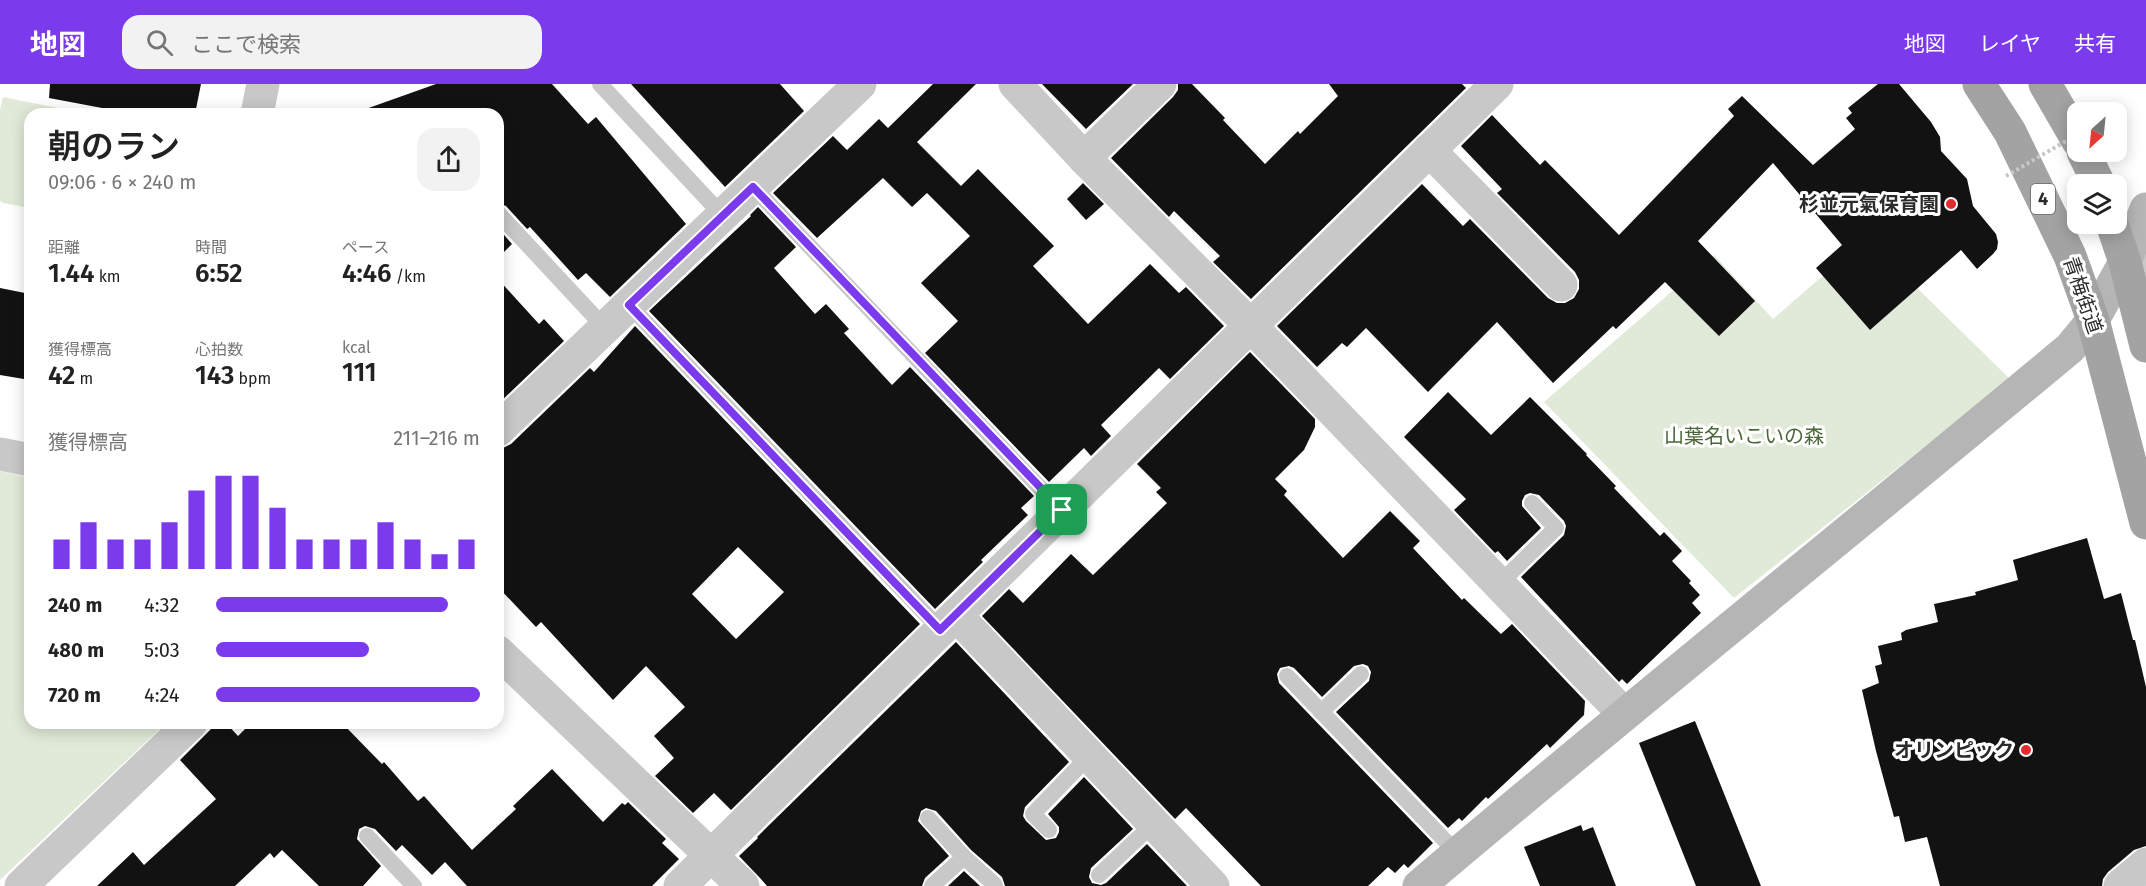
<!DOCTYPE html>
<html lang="ja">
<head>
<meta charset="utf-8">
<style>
	body { margin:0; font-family:"Fira Sans","Noto Sans JP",sans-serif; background:#f2f2f2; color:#222; height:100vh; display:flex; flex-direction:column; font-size:22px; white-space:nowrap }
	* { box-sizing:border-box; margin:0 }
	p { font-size:20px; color:#767676 }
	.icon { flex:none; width:33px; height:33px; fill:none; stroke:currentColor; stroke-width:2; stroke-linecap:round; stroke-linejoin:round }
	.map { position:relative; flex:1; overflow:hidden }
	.details { position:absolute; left:24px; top:24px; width:480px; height:621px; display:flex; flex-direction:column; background:#fff; border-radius:18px; box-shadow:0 3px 15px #0003 }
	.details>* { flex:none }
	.needle { width:39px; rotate:207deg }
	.tools { position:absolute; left:2067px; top:18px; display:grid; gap:12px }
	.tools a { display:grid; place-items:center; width:60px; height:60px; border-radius:12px; background:#fff; box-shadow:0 3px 15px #0003; font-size:30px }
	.pin { position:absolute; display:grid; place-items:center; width:51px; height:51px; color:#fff; margin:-26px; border-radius:12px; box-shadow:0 3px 9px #0006 }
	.round { display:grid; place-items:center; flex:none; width:63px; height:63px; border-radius:18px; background:#f2f2f2 }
	.overview { display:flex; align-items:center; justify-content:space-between; height:102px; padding:0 24px }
	h1 { font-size:33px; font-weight:600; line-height:45px }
	.metrics { display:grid; grid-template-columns:repeat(3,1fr); gap:9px; height:102px; padding:6px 24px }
	.metrics div { display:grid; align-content:center }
	.metrics b { font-size:26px; font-weight:600 }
	.metrics small { font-size:16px; font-weight:400 }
	.metrics p { font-size:16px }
	.chart { height:168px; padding:12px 24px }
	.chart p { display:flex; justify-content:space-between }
	.chart svg { width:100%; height:108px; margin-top:6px; stroke:#7c3aed; stroke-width:6 }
	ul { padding:0 24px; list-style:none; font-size:20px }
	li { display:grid; grid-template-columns:96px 72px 1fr; align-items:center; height:45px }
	li i { height:15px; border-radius:8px; background:#7c3aed }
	header { display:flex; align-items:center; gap:36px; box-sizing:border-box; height:84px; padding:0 30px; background:#7c3aed; color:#fff }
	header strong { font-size:28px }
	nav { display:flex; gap:33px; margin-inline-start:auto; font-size:21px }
	.search { width:420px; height:54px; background:#f2f2f2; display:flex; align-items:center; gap:15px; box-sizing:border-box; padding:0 21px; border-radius:18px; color:#767676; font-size:22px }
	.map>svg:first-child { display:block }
	.green { fill:#e1ead8 }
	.building { fill:#121212; fill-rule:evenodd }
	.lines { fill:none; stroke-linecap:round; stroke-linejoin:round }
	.lane { stroke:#c8c8c8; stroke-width:16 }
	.street { stroke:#c8c8c8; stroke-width:33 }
	.secondary { stroke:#b5b5b5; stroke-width:33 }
	.primary { stroke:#a3a3a3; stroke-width:33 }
	.path-bridge { stroke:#c8c8c8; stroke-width:4; stroke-dasharray:3 3; stroke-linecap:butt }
	.route-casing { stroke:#fff; stroke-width:12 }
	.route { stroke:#7c3aed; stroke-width:8 }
	.poi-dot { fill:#e52b30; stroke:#fff; stroke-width:2 }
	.labels { text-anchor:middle; stroke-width:6; stroke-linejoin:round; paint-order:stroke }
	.shield { fill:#fff; stroke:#6b6b6b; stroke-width:1.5 }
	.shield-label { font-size:18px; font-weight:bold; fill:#2b2b2b }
	.poi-label { font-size:20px; font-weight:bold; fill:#2b2b2b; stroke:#fff; text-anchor:end }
	.street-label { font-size:20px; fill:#2b2b2b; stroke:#fff }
	.park-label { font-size:20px; fill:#4c6739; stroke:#fff }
</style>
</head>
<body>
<header>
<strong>地図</strong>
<div class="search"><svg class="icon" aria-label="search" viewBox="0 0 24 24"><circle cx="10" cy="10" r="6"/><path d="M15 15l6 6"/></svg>ここで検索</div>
<nav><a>地図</a><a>レイヤ</a><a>共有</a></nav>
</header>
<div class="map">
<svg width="2146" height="802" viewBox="0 0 2146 802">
	<rect width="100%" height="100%" fill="#fff"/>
	<g class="green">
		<path d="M3,13L87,30H30V124L3,119L0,117V26Z"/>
		<path d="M1866,154L2010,295L1734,514L1544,318L1714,171L1773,235Z"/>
		<path d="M0,387L30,394V639H166L0,796Z"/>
	</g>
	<g class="building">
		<path d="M50,0H201L195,30H134L49,14Z"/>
		<path d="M436,0H552L588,40L596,33L686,140L610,213L586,189L578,196L530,143L527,145L506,122L498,119V30H363V26Z"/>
		<path d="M631,0H780L804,27L725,103Z"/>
		<path d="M933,0H976L917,58L961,102L978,85L1054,162L1033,182L1088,240L1150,180L1179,209L1186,203L1224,242L1170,295L1159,284L1101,341L1111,352L1091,372L1084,364L1049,398L925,269L958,237L921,199L970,152L927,109L912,123L883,94L817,154L773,109L833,52L847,66L879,35L888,44Z"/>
		<path d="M1042,0H1133L1086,45Z"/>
		<path d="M1178,0H1192L1225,34L1223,36L1265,80L1298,47L1300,50L1338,12L1329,0H1462L1466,4L1251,215L1213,178L1220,172L1174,127L1169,133L1111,74L1173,13L1178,6Z"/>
		<path d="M1878,0H1899L1931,38L1940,53L1941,67L1967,95L1973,122L1996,150L1998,158L1997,165L1993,170L1977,185L1961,166L1870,246L1816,184L1842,161L1773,79L1698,157L1755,217L1719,252L1665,198L1616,245L1613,242L1553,299L1497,238L1428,308L1366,244L1347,263L1342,259L1317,283L1277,242L1422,100L1463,142L1470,135L1548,214L1557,219H1565L1574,214L1579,205V196L1575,188L1497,109L1502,105L1461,62L1492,31L1540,81L1545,76L1619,151L1734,32L1728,25L1742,12L1813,81L1855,45L1846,34L1852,29L1848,24Z"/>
		<path d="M1083,99L1104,120L1086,136L1067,115Z"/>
		<path d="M758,123L796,163L774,184L815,230L826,220L849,245L844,249L892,301L910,283L1034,412L1021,424L1028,431L981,476L983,478L935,525L649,227L751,132L750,131Z"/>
		<path d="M498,144L512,160L498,174Z"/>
		<path d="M498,195L539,240L544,235L564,257L498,320Z"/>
		<path d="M0,204L30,210V296L0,291Z"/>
		<path d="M635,242L920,540L731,726L714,709L693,729L655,692L674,674L654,652L685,623L646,582L613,616L541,538L536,543L498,503V364H503L511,360L590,284L594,288ZM738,463L784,508L736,555L692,510Z"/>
		<path d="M1250,268L1315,335V343L1304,366L1275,395L1287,407L1284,411L1343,474L1390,427L1420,457L1413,464L1462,516L1464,514L1501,550L1512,540L1585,617L1584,631L1550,664L1547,660L1488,715L1486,713L1462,737L1459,734L1448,744L1336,628L1369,597L1371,588L1368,582L1363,580L1354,582L1322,613L1294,584L1289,582L1280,584L1277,590L1279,599L1433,759L1408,784L1404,780L1395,789L1388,783L1368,802H1261L1186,724L1175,735L982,532L1009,505L1023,519L1071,470L1093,491L1167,419L1156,408L1161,404L1137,380Z"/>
		<path d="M1448,308L1491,351L1530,313L1587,370L1586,371L1616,402L1614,404L1660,452L1664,448L1682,467L1672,477L1691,497L1689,499L1700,511L1692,519L1701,529L1627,600L1622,595L1619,598L1521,493L1564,451L1566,442L1564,437L1539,411L1530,409L1525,411L1522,417V422L1541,444L1507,477L1498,467L1495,469L1454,426L1466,415L1404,353Z"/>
		<path d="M2087,454L2104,515L2121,509L2133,556H2135L2146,603V762L2134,766L2108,788L2103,795L2102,802H1940L1927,753L1905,758L1899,732L1894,733L1876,667L1862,606L1879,599L1875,582L1882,580L1878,562L1902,556L1901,549L1906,546L1938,538L1934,520L1976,511L1975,508L2018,496L2013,476Z"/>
		<path d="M956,558L1069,678L1025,723L1023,732L1026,737L1046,756L1056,754L1059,748V743L1048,730L1084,693L1133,745L1091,784L1089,793L1092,799L1101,801L1106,799L1147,760L1187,802H1005L1002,793L971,766L936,727L926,724L921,727L918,737L949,772L925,794L922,802H767L760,794L739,772L758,754L757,753Z"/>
		<path d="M1695,637L1761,802H1696L1639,659Z"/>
		<path d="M217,639H226L238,652L251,639H342L382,680L384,678L418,717L424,712L472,766L516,725L513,722L552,685L603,738L622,719L625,721L628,718L666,755L662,759L679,775L652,802H467L445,778L432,791L402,761L396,767L375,745L365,742L359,745L357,755L381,782L363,802H319L282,766L274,774L270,769L235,802H97L133,768L144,781L216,715L180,676Z"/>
		<path d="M1581,741L1583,747L1593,743L1616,802H1540L1524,763Z"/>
		<path d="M964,787L980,802H948Z"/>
	</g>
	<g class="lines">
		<g class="lane">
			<path d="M600,0L723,132"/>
			<path d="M753,103L1062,427"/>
			<path d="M498,129L605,244"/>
			<path d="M629,221L941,546"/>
			<path d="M1499,500L1556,444L1532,419"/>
			<path d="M1287,592L1458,770"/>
			<path d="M1321,628L1361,590"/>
			<path d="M928,734L964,773L995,801"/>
			<path d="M1049,746L1033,730L1089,672"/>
			<path d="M367,752L414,802"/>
			<path d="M1099,791L1153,740"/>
			<path d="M932,802L964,773"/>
		</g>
		<g class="street">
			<path d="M1015,0L1084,74L1250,241L1624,630"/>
			<path d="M257,30L263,0"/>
			<path d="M1429,66L1561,201"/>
			<path d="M1084,74L1160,0"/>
			<path d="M2125,178L2146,180"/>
			<path d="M498,346L860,0"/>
			<path d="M0,370L30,376"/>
			<path d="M956,531L1213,802"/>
			<path d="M498,568L743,802"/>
			<path d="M21,802L191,639"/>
			<path d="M680,802L1497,0"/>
			<path d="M2120,802L2146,780"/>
		</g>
		<path class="secondary" d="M1419,802C1634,620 1854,444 2070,264L2093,236L2125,178L2146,125"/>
		<g class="primary">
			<path d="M1979,0L2010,48L2070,172L2093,236L2146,439"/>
			<path d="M2045,0L2078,57"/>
			<path d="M2083,68L2099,100"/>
			<path d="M2112,140L2125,178L2146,262"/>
		</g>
		<path class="path-bridge" d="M2006,92L2078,50"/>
	</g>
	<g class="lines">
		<defs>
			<path id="route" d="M753,103L1062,426L940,546L629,221Z"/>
		</defs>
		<use href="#route" class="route-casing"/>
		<use href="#route" class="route"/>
	</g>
	<g class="poi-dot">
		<circle cx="1951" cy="120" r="6"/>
		<circle cx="2026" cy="666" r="6"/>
	</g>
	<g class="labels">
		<rect class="shield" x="2031" y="100" width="24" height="30" rx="4.5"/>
		<g class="shield-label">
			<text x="2043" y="121">4</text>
		</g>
		<g class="poi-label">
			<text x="1939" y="127">杉並元氣保育園</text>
			<text x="2014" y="673">オリンピック</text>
		</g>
		<g class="street-label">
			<text transform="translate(2083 211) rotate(71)" y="7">青梅街道</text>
		</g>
		<g class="park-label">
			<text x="1744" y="359">山葉名いこいの森</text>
		</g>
	</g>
</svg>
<div class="tools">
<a><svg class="needle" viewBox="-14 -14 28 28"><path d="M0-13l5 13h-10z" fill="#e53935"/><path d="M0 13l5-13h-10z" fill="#767676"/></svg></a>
<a><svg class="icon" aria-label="layers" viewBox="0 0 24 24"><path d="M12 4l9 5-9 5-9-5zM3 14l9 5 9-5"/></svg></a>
</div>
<div class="pin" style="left:1062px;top:426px;background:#1e9e55"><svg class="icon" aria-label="arrive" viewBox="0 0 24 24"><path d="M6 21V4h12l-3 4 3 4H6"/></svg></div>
<section class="details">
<div class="overview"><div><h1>朝のラン</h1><p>09:06 · 6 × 240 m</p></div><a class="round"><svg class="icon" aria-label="share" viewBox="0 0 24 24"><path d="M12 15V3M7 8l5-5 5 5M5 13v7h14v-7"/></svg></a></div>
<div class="metrics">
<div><p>距離</p><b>1.44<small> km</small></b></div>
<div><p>時間</p><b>6:52</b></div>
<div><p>ペース</p><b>4:46<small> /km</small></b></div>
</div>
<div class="metrics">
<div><p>獲得標高</p><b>42<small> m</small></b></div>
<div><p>心拍数</p><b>143<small> bpm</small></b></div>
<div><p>kcal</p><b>111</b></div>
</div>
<div class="chart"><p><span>獲得標高</span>211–216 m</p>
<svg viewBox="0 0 160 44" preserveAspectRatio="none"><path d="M5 44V32M15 44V25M25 44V32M35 44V32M45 44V25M55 44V12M65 44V6M75 44V6M85 44V19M95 44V32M105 44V32M115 44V32M125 44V25M135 44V32M145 44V38M155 44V32"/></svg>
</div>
<ul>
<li><b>240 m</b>4:32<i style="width:88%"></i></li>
<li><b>480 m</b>5:03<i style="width:58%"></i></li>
<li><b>720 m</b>4:24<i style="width:100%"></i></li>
</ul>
</section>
</div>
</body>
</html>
